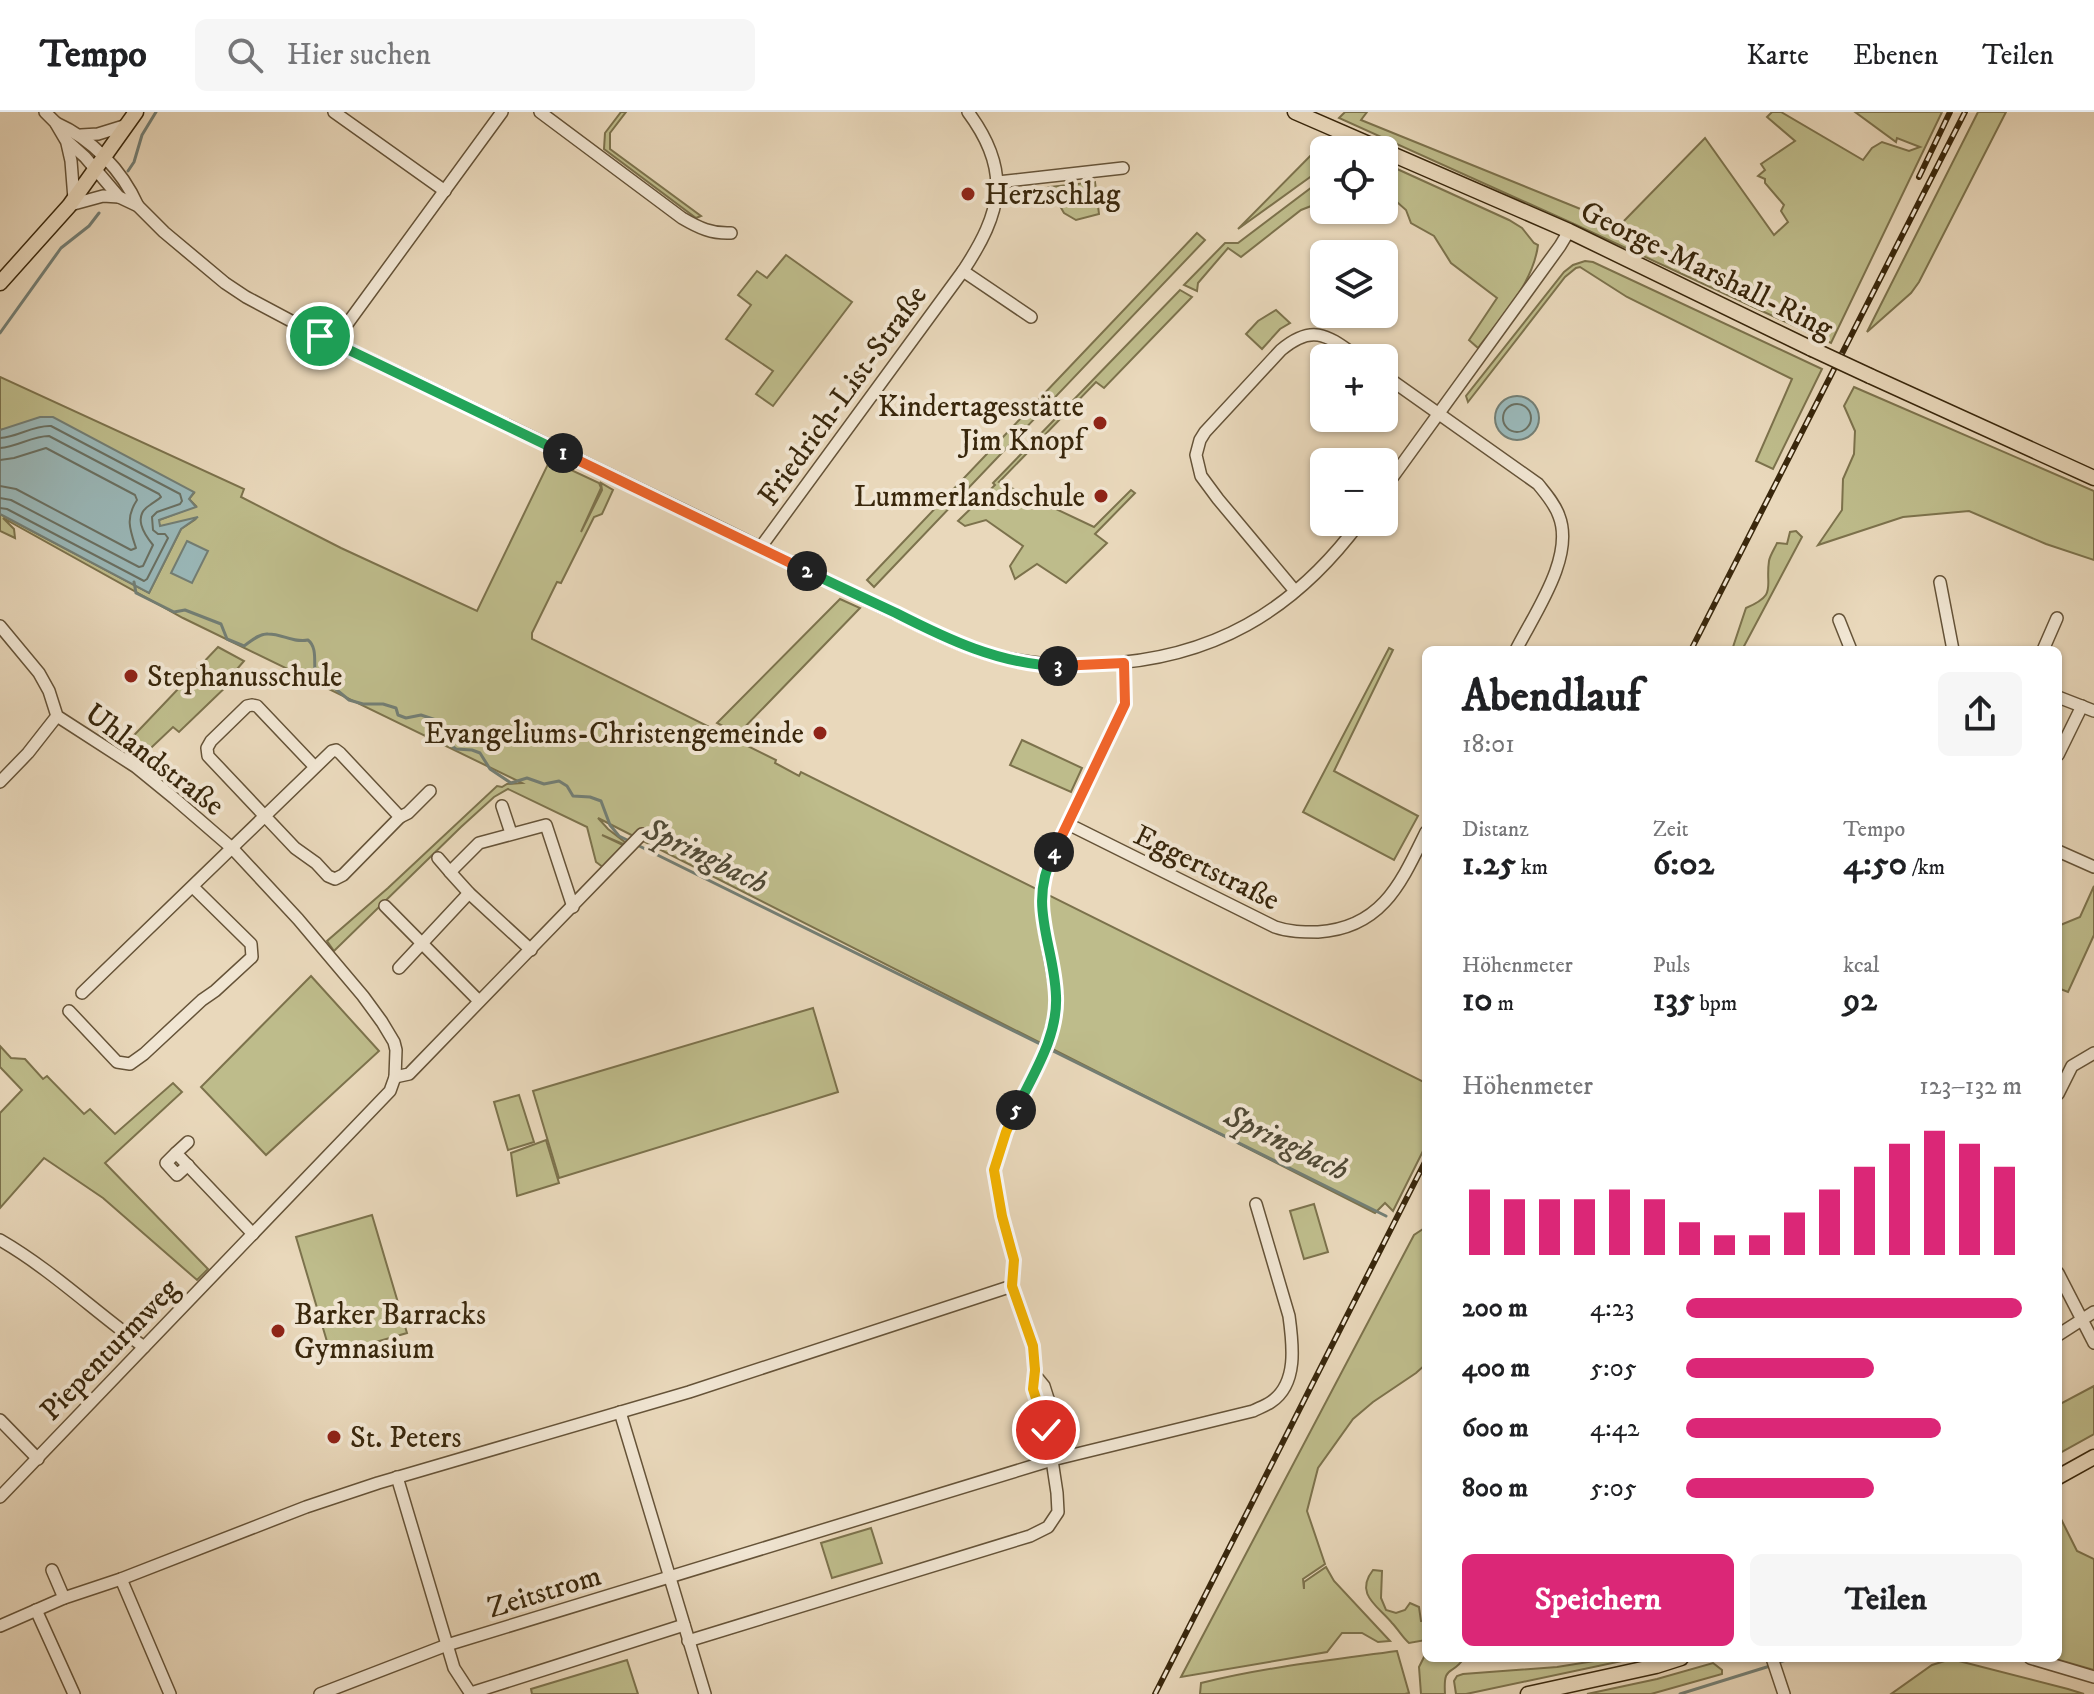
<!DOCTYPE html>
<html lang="de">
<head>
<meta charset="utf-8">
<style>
	body { margin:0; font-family:"IM FELL DW Pica",serif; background:#f6f6f6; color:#202124; height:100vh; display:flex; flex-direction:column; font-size:30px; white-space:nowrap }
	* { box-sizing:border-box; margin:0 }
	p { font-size:26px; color:#757577 }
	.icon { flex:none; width:44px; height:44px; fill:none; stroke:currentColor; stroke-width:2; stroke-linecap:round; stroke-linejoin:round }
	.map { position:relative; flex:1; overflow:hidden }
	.side { position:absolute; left:1422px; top:534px; width:640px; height:1016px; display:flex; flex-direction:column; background:#fff; border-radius:12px; box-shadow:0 2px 6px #0004 }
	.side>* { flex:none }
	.buttons { position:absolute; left:1310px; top:24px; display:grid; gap:16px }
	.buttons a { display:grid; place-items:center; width:88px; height:88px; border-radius:12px; background:#fff; box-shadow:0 2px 6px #0004; font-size:40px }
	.pin { position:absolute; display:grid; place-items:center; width:68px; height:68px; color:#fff; margin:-34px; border:4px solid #fff; border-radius:50%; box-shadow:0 2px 8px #0007 }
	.km { position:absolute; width:40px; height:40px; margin:-20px; border-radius:50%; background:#222; color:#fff; font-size:22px; line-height:40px; text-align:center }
	.round { display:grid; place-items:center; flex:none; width:84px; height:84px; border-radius:12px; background:#f6f6f6 }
	.overview { display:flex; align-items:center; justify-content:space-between; height:136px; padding:0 40px }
	h1 { font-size:44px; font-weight:800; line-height:60px }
	.figures { display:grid; grid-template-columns:repeat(3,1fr); gap:12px; height:136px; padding:8px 40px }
	.figures div { display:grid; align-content:center }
	.figures b { font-size:34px; font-weight:800 }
	.figures small { font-size:22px; font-weight:400 }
	.figures p { font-size:22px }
	.chart { height:224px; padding:16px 40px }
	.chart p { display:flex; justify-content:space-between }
	.chart svg { width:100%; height:144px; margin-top:8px; stroke:#db2777; stroke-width:6 }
	.action { display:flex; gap:16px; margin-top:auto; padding:16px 40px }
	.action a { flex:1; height:92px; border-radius:12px; background:#db2777; color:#fff; font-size:32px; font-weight:800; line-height:92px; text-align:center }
	.action a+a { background:#f6f6f6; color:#202124 }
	ul { padding:0 40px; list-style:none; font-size:26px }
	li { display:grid; grid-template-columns:128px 96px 1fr; align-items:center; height:60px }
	li i { height:20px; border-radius:10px; background:#db2777 }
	header { display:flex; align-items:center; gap:48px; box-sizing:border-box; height:112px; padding:0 40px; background:#fff; border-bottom:2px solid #e0e0e0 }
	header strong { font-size:38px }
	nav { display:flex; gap:44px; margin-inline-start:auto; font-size:28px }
	.search { width:560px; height:72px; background:#f6f6f6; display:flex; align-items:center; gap:20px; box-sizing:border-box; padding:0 28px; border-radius:12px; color:#757577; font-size:30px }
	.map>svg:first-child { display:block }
	.green { fill:#bebc8b; stroke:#7c724c; stroke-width:2 }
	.water { fill:#9ab8b9; stroke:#737e74; stroke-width:2 }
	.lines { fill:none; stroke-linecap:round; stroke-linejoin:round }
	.shore { stroke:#6a7062; stroke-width:2 }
	.stream { stroke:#737e74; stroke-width:3 }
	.minor-casing { stroke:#655338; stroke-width:14 }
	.major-casing { stroke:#39270c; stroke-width:17 }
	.minor { stroke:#f1e6d3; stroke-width:11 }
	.major { stroke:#e9d8bb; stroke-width:14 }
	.rail-casing { stroke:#39270c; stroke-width:6 }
	.rail { stroke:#f1e6d3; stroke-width:3; stroke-dasharray:9; stroke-linecap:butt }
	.major-bridge-casing { stroke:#39270c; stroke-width:17; stroke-linecap:butt }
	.major-bridge { stroke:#e9d8bb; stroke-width:14 }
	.split-1-casing { stroke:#fff; stroke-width:16 }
	.split-2-casing { stroke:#fff; stroke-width:16 }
	.split-3-casing { stroke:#fff; stroke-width:16 }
	.split-4-casing { stroke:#fff; stroke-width:16 }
	.split-5-casing { stroke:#fff; stroke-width:16 }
	.split-6-casing { stroke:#fff; stroke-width:16 }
	.split-7-casing { stroke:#fff; stroke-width:16 }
	.split-1 { stroke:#22a559; stroke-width:10 }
	.split-2 { stroke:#f0652b; stroke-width:10 }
	.split-3 { stroke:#22a559; stroke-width:10 }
	.split-4 { stroke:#f0652b; stroke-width:10 }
	.split-5 { stroke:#22a559; stroke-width:10 }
	.split-6 { stroke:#f5b400; stroke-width:10 }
	.split-7 { stroke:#f5b400; stroke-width:10 }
	.poi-dot { fill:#8f2418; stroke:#f1e6d3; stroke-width:3 }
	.labels { text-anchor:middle; stroke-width:8; stroke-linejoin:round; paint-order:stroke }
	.poi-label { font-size:30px; fill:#39270c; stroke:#f1e6d3; text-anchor:start }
	.street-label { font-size:30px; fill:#39270c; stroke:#f1e6d3 }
	.water-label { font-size:32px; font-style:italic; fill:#514b37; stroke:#f1e6d3 }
</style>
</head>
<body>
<header>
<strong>Tempo</strong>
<div class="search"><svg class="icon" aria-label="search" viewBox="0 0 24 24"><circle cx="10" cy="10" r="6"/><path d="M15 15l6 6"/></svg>Hier suchen</div>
<nav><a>Karte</a><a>Ebenen</a><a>Teilen</a></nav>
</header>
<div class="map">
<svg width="2094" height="1582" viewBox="0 0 2094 1582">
	<rect width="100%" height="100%" fill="#e9d8bb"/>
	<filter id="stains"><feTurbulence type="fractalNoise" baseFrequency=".0025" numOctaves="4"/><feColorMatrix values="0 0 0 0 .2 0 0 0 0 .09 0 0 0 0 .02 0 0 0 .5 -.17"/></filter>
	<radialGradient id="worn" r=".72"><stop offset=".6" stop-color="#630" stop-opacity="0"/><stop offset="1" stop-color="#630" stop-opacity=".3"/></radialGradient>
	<g class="green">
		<path d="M621,0H626L610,21V37L701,104L696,106L604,37L605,21Z"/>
		<path d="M1345,0H1367L1361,8L1620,113L1705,26L1774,123L1788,110L1781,99L1784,93L1765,71V67L1758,64L1765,58L1761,52L1795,29L1767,5L1772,0H1781L1863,48L1872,36L1882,30L1909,39L1920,35L1897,26L1896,30L1855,0H1942L1831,231L1574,112L1339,6Z"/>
		<path d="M1978,0H2006L1919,170L1911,181L1867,220Z"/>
		<path d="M1326,28L1349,38H1324V55L1238,117Z"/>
		<path d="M1384,51L1509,108L1522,116L1534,131L1538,133C1533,172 1501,205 1478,236L1469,228L1497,186L1451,151L1434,124L1411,111L1406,98L1397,90L1384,81Z"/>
		<path d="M1324,66V89L1301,98L1241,145L1228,136L1198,171L1197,179L1184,173L1225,131H1238Z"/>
		<path d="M1095,70L1099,102L1076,108L1064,101L1049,75Z"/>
		<path d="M1197,121L1205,128L874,475L867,468Z"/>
		<path d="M786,143L852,190L773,294L756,282L773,259L726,227L751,193L738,183L757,159L767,166Z"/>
		<path d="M1585,149L1593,150L1822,257L1773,357L1756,349L1792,267L1627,185L1580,155L1576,156L1565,165L1468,290L1466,284L1564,160L1573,153Z"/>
		<path d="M1180,178L1192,185L1104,276L1096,270L999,370L1094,415L1131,378L1135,381L1095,422L1107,431L1066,471L1037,452L1015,467L1010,454L1023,434L986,408L965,414L958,409L995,373L993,371Z"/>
		<path d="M1276,198L1290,211L1280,217L1262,237L1246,222L1258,209Z"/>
		<path d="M0,265L244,377L241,385L341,436L477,499L550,348L599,371L601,376L581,420L602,378L601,371L613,378L602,402L594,405L561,471L557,470L532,521V527L776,648L775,651L799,664L801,660L1426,971V1033L1393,1099L1385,1091L1375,1101L598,706L608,717L626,731L623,732L602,723L625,734L604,756L596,750L587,715L508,677L494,685L461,715L334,839L327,829L388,776L497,674L502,675L507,672L522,671L183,506L3,406L14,417L15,426L0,419V402L149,481L181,417L196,407L159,415V408L196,394L189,387L194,381L6,317L0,318Z"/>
		<path d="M1854,275L2094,379V448L2046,432L1969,399L1903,405L1818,433L1842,398L1843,367L1854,342L1855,319L1844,294Z"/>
		<path d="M1796,419L1802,425L1742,538H1732L1746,496C1778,482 1765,476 1769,449C1770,443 1775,436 1777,431L1787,432L1790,420Z"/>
		<path d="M840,487L860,496L738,622L717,611Z"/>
		<path d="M218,535L244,549L231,564L233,568L179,620L173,615L135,651L120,638Z"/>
		<path d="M1389,536L1393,538L1334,659L1418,704L1394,748L1303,700Z"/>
		<path d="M1022,628L1082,656L1071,680L1010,653Z"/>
		<path d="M2094,774V823L2068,880L2058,876V814L2080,805Z"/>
		<path d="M311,864L379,939L266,1043L201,975Z"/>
		<path d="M813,896L838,980L559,1066L533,979Z"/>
		<path d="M0,934L11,946L25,947L43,967L47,964L84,1002L90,997L115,1022L173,971L182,980L105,1051L208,1157L197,1168L103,1086L44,1046L0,1096V1001L22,978L0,955Z"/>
		<path d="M519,983L534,1030L508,1038L494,990Z"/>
		<path d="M546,1028L559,1071L517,1084L511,1041Z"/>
		<path d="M1314,1092L1328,1140L1304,1147L1290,1099Z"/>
		<path d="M372,1103L407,1221L331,1243L296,1125Z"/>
		<path d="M1426,1115V1252L1416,1261L1373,1290L1353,1307L1318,1356L1307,1399L1325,1452L1303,1467L1304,1477V1470L1326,1455L1334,1469L1390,1529L1378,1530L1362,1521H1342L1327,1540L1181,1565L1414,1123Z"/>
		<path d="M2094,1274V1322L2058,1342V1293Z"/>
		<path d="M2058,1401L2077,1439L2094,1447V1558L2052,1546H2058Z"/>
		<path d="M871,1416L882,1451L832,1466L821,1431Z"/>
		<path d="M1373,1458L1382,1459L1381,1486L1386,1498L1396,1501L1405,1498L1410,1491L1419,1495L1421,1509H1426V1528L1409,1531C1402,1525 1398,1517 1392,1511C1378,1494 1354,1482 1373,1458Z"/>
		<path d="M1397,1539L1409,1581L1405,1582H1200L1201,1571C1266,1555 1331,1548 1397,1539Z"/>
		<path d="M1426,1541V1546H1464C1452,1565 1443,1551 1445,1582H1421L1419,1555Z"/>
		<path d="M1613,1546H1636L1466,1582H1456L1454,1569L1457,1564L1463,1562L1557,1555Z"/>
		<path d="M1951,1547L2068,1577L2084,1582H1891L1932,1553Z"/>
		<path d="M627,1548L638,1582H532L531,1577Z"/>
		<path d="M1713,1551L1722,1558V1562L1651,1582H1587L1657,1567Z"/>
	</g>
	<g class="water">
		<circle cx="1517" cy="306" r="22"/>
		<path d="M40,305H53L194,380L189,387L196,395L159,408L160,414L198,405L181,417L149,481L0,402V318Z"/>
		<path d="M187,429L208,439L192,471L171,461Z"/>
	</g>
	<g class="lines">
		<g class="shore">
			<circle cx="1517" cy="306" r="14"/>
			<path d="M0,326C18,325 33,313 51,314L180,382L182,389L180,392L157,400L152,405L153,418L158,422H165L168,426L147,467L144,469L7,397L0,396"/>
			<path d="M0,336C17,335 32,324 49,324L159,382L161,385C158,388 154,390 150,393C132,404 144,422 153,433L143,454L139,455L11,388L0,386"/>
			<path d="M0,348L14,346L46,336L135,383L137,388C125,406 130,418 136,436L131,438L16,377L0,374"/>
		</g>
		<g class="stream">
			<path d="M128,59L134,50L142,23L156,0"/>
			<path d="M0,221L61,136L89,114L99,101"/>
			<path d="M134,470L136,481L174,500L185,498L221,512L227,527L244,534C251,529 260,521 268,522C283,522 293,531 308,528C317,535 314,549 315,560L349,588L363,592H383L396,596L398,603L406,606L421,603L439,609L447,630L456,637L472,638L480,641L490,657L511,671L527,666L544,672L559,669L567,674L573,684L590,685L601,689L610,713L619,724L1044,934"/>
			<path d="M1051,938L1386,1104"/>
			<path d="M1777,1551L1792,1546"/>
			<path d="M1680,1582L1770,1554"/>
		</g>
		<defs>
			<g id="minor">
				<path d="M45,0L55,10L65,27L85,45L119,85L138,94L164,120L225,171L246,185L310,219C447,283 582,350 719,415C777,443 834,473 892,500C923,515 953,531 986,541C1024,552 1061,554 1100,552C1212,547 1293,500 1360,410"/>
				<path d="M334,0L445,79"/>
				<path d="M540,0L682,106C699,116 712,122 731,121"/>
				<path d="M56,11C92,27 122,58 138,94"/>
				<path d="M81,23L98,22L127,13"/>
				<path d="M66,27L71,49L74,87"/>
				<path d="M998,70L1123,56"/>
				<path d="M70,93L103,84L119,85"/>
				<path d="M963,159L1031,205"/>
				<path d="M335,231L342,219L502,0"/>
				<path d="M1384,263L1538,372C1546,382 1555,392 1559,404C1575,445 1534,502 1516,538"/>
				<path d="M1384,377L1560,134L1569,119"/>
				<path d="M760,436L963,159C1002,100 1012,59 968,0"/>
				<path d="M1940,470L1953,538"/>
				<path d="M1295,479L1218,387L1201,364L1196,343L1200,328L1205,320L1281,238C1314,210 1329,225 1359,246"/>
				<path d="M1839,508L1851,538"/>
				<path d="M0,514L39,561L49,579L57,604L136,655L174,686L233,737L298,807L363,884L382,910L394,930L396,938L395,965L390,979L0,1385"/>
				<path d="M2043,538L2057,506"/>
				<path d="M2058,585L2094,599"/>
				<path d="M2058,643L2082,594"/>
				<path d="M0,670L28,641L57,604"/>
				<path d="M502,694L511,721"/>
				<path d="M400,705L408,701L430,679"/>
				<path d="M1068,712L1275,815C1289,820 1303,820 1318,820C1382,816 1401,771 1426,720"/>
				<path d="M2058,739L2094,755"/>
				<path d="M438,746L450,760"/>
				<path d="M385,794L479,889"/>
				<path d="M531,838L469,781L450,760L479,731L546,713L573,795"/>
				<path d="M399,856L469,781"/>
				<path d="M82,881L332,639L336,638L340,641L400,705L343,763L335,767L328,764L316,751L295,736L208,644L207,636L211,629L247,594L252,593L257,594L315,655"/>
				<path d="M69,899L117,950L130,952L144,942L202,888L215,879L252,845L251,832L193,775"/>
				<path d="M395,965L409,962L642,722"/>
				<path d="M2058,982L2072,954L2094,941"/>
				<path d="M188,1030L176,1041L253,1122"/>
				<path d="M176,1041L166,1051L177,1063L188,1053"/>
				<path d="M0,1128C52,1158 95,1200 144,1235"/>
				<path d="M2058,1161L2094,1231"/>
				<path d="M2058,1223L2094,1200"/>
				<path d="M1035,1263C1033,1284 1041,1311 1055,1328"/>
				<path d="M620,1300L705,1582"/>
				<path d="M0,1308L38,1347"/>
				<path d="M397,1365L454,1556L471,1582"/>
				<path d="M52,1458L64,1486"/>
				<path d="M121,1467L170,1582"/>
				<path d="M36,1498L74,1582"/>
				<path d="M0,1514L64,1486L121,1467L306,1395L378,1371L689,1280L1012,1174L1014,1148L1002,1104L994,1058L1006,1020L1047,936L1055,902L1057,885L1044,814L1042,776L1049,751L1125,592L1124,551"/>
				<path d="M688,1529L1030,1424L1048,1415L1058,1400L1057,1381L1052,1348L1057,1315L1044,1274L1035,1263L1033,1234L1012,1174"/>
				<path d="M1772,1546L1784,1582"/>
				<path d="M2030,1546L2094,1565"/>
				<path d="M471,1581L684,1513"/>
				<path d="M320,1582L447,1533L1052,1348L1253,1299C1259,1296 1265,1294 1271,1290C1298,1272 1293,1233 1289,1204L1256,1092"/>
			</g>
			<g id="major">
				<path d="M1295,0L1569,119L1812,237"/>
				<path d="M0,171L69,94L136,0"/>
				<path d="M1870,264L2094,366"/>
				<path d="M2058,1365L2094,1345"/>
				<path d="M1528,1582L1656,1554L1681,1546"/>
			</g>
		</defs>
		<use href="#minor" class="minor-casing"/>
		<use href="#major" class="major-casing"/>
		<use href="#minor" class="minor"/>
		<use href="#major" class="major"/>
		<defs>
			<g id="rail">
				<path d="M1919,65L1950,0"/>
				<path d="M1691,538L1965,0"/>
				<path d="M1155,1582L1426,1048"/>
			</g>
		</defs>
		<use href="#rail" class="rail-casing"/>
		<use href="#rail" class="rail"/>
		<defs>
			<path id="major-bridge" d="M1812,237L1870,264"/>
		</defs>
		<use href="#major-bridge" class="major-bridge-casing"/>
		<use href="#major-bridge" class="major-bridge"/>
	</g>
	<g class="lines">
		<defs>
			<path id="split-1" d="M320,224L563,341"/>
			<path id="split-2" d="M563,341L807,459"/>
			<path id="split-3" d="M807,459C836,473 866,487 896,501C947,527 999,552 1058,554"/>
			<path id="split-4" d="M1054,740L1125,592L1124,551L1058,554"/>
			<path id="split-5" d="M1016,998C1033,962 1058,925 1056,884C1054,831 1027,794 1054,740"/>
			<path id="split-6" d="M1016,998L1006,1020L994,1058L1002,1104L1014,1148L1012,1174L1033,1234L1035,1258"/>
			<path id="split-7" d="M1035,1258L1033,1277L1046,1318"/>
		</defs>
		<use href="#split-1" class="split-1-casing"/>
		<use href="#split-2" class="split-2-casing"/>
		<use href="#split-3" class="split-3-casing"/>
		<use href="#split-4" class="split-4-casing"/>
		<use href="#split-5" class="split-5-casing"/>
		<use href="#split-6" class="split-6-casing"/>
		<use href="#split-7" class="split-7-casing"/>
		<use href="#split-1" class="split-1"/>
		<use href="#split-2" class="split-2"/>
		<use href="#split-3" class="split-3"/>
		<use href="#split-4" class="split-4"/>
		<use href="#split-5" class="split-5"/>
		<use href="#split-6" class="split-6"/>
		<use href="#split-7" class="split-7"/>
	</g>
	<g class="poi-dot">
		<circle cx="968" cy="82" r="8"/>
		<circle cx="1100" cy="311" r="8"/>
		<circle cx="1101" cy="384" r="8"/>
		<circle cx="131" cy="564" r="8"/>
		<circle cx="820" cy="621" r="8"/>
		<circle cx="278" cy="1219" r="8"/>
		<circle cx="334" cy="1325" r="8"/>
	</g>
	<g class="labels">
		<g class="poi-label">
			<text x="984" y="92">Herzschlag</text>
			<text x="1084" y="304" text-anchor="end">Kindertagesstätte<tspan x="1084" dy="34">Jim Knopf</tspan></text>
			<text x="1085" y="394" text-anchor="end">Lummerlandschule</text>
			<text x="147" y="574">Stephanusschule</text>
			<text x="804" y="631" text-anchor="end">Evangeliums-Christengemeinde</text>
			<text x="294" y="1212">Barker Barracks<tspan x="294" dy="34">Gymnasium</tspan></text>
			<text x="350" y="1335">St. Peters</text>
		</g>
		<g class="street-label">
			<text transform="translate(1707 157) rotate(26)" y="10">George-Marshall-Ring</text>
			<text transform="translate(842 283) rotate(-54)" y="10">Friedrich-List-Straße</text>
			<text transform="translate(155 647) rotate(37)" y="10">Uhlandstraße</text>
			<text transform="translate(1207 755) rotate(26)" y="10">Eggertstraße</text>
			<text transform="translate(109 1237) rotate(-46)" y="10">Piepenturmweg</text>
			<text transform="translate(544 1479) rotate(-17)" y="10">Zeitstrom</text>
		</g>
		<g class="water-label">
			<text transform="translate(706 743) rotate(26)" y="11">Springbach</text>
			<text transform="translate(1287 1030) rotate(26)" y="11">Springbach</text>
		</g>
	</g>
	<rect width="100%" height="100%" filter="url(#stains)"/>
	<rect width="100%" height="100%" fill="url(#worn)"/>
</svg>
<div class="buttons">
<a><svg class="icon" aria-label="locate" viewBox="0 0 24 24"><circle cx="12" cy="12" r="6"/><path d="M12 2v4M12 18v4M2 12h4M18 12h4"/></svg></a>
<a><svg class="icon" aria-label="layers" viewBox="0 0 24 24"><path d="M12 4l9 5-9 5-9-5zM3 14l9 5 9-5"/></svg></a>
<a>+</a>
<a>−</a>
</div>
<div class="pin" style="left:320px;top:224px;background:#1e9e55"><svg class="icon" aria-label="arrive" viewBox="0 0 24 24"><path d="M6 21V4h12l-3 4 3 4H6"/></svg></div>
<div class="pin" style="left:1046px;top:1318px;background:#d93025"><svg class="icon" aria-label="check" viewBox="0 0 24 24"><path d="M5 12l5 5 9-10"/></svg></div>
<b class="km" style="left:563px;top:341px">1</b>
<b class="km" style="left:807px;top:459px">2</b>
<b class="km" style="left:1058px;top:554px">3</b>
<b class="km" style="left:1054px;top:740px">4</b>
<b class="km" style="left:1016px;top:998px">5</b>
<section class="side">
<div class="overview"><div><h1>Abendlauf</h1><p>18:01</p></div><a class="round"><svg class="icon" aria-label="share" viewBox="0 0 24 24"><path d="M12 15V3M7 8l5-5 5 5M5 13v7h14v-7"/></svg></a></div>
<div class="figures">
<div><p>Distanz</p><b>1.25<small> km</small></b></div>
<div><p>Zeit</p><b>6:02</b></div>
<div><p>Tempo</p><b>4:50<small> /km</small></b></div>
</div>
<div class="figures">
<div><p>Höhenmeter</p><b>10<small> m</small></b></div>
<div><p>Puls</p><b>135<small> bpm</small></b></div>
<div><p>kcal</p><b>92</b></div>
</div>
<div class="chart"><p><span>Höhenmeter</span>123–132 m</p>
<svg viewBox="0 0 160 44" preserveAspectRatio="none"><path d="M5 44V24M15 44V27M25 44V27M35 44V27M45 44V24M55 44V27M65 44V34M75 44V38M85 44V38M95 44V31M105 44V24M115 44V17M125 44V10M135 44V6M145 44V10M155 44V17"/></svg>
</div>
<ul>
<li><b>200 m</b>4:23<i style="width:100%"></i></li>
<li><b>400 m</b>5:05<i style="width:56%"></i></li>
<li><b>600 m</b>4:42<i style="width:76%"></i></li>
<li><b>800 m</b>5:05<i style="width:56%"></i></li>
</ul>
<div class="action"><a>Speichern</a><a>Teilen</a></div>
</section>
</div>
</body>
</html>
